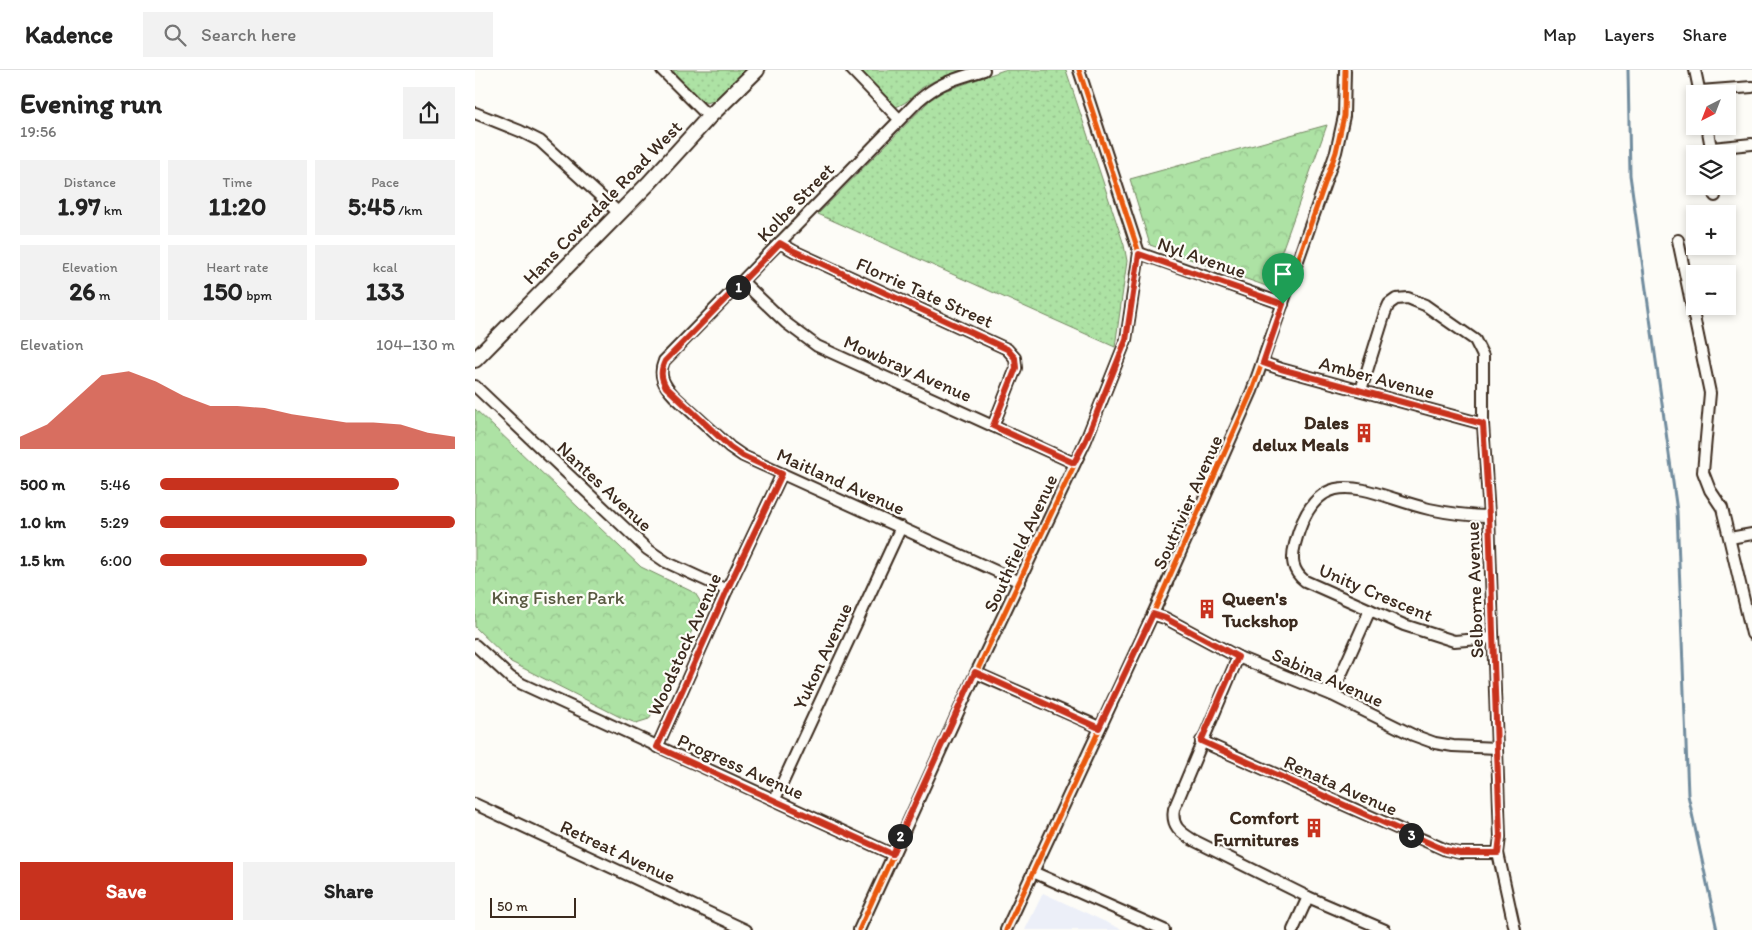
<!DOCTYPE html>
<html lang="en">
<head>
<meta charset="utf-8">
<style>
	body { margin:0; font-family:Itim,sans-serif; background:#f2f2f2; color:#222; height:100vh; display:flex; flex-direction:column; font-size:19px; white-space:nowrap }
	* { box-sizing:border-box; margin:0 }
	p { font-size:16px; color:#767676 }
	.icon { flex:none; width:28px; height:28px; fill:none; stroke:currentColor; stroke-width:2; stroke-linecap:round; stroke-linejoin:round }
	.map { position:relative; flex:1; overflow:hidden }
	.side { display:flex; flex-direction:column; background:#fff; width:475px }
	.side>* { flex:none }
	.needle { width:32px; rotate:222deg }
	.tools { position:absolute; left:1211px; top:15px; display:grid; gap:10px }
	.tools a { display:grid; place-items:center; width:50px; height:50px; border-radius:0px; background:#fff; box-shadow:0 2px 8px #0003; font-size:25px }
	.scale { position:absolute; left:15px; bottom:12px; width:86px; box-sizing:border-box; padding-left:5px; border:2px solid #3b2a1e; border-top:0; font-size:14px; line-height:18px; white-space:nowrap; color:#3b2a1e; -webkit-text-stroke:4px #fdfcf7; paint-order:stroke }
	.pin { position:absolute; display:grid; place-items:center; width:42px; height:42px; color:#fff; margin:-51px -21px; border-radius:50% 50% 50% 0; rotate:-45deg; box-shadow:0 0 5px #0007 }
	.pin .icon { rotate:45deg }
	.km { position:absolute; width:25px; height:25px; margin:-12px; border-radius:50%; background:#222; color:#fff; font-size:14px; line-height:25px; text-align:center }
	.round { display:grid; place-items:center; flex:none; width:52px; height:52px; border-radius:0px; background:#f2f2f2 }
	.overview { display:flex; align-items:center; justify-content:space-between; height:85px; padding:0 20px }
	h1 { font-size:28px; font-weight:700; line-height:38px }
	.metrics { display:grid; grid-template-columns:repeat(3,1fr); gap:8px; height:85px; padding:5px 20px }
	.metrics div { display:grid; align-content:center; border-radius:0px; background:#f2f2f2; text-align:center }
	.metrics b { font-size:25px; font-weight:700 }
	.metrics small { font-size:14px; font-weight:400 }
	.metrics p { font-size:14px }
	.chart { height:140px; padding:10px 20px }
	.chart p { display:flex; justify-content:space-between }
	.chart svg { width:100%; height:90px; margin-top:5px; fill:#c8321e; opacity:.7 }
	.action { display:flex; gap:10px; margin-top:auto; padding:10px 20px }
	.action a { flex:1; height:58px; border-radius:0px; background:#c8321e; color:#fff; font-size:20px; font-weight:700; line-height:58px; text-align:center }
	.action a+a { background:#f2f2f2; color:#222 }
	ul { padding:0 20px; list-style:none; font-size:16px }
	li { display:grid; grid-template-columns:80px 60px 1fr; align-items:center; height:38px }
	li i { height:12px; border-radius:6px; background:#c8321e }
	header { display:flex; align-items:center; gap:30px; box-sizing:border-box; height:70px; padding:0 25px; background:#fff; border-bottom:1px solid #e0e0e0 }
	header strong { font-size:24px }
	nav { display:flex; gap:28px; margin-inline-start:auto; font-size:18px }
	.search { width:350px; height:45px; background:#f2f2f2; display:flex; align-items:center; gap:12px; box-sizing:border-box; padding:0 18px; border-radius:0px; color:#767676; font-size:19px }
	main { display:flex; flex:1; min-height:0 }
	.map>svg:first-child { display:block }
	.built { fill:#eceff8 }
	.grass { fill:url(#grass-dots); stroke:#748661 }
	.forest { fill:url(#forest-crowns); stroke:#748661 }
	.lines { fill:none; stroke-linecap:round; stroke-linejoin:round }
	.stream { stroke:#718c9e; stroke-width:3 }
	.minor-casing { stroke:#3b2a1e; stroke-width:14 }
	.tertiary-casing { stroke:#3b2a1e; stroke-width:18 }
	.minor { stroke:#fdfcf7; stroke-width:10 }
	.tertiary { stroke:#fdfcf7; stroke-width:14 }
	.cycleway-casing { stroke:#fdfcf7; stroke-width:8 }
	.cycleway { stroke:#e8590c; stroke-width:5 }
	.route-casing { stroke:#fff; stroke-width:10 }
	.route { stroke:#c8321e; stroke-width:6 }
	.labels { text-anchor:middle; stroke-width:4.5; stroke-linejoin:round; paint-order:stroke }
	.street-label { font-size:19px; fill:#3b2a1e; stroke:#fdfcf7 }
	.poi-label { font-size:19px; font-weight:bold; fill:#3b2a1e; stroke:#fdfcf7; text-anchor:end }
	.park-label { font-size:19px; fill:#585840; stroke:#fdfcf7 }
</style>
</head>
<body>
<header>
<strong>Kadence</strong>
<div class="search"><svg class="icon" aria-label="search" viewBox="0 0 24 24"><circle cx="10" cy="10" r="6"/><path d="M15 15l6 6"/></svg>Search here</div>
<nav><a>Map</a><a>Layers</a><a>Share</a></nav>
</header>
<main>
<section class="side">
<div class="overview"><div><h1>Evening run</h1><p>19:56</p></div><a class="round"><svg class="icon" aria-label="share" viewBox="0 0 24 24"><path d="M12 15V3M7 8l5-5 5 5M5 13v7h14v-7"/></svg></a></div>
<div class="metrics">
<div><p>Distance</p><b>1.97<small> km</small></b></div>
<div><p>Time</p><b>11:20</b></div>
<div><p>Pace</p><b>5:45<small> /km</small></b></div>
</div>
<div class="metrics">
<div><p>Elevation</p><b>26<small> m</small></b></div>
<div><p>Heart rate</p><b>150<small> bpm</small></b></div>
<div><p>kcal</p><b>133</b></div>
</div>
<div class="chart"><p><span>Elevation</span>104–130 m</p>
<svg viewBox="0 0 160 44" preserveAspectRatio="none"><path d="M0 44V38L10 32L20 20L30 8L40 6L50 11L60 18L70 23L80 23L90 24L100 27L110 29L120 31L130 31L140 32L150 36L160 38V44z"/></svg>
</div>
<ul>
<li><b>500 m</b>5:46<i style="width:81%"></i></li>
<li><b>1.0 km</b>5:29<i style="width:100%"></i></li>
<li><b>1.5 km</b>6:00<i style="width:70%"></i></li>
</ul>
<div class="action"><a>Save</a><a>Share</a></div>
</section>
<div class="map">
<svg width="1277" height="860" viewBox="0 0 1277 860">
	<defs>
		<pattern id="grass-dots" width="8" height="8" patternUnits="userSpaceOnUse" patternTransform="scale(1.25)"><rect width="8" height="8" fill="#ade2a4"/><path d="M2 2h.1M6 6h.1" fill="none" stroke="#96c28d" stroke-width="1.8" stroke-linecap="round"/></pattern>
		<pattern id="forest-crowns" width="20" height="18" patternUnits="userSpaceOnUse" patternTransform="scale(1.25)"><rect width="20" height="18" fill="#ade2a4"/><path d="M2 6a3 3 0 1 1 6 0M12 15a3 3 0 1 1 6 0" fill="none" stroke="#96c28d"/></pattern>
	</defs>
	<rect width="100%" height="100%" fill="#fdfcf7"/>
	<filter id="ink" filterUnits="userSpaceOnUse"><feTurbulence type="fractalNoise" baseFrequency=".02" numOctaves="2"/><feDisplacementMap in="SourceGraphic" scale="10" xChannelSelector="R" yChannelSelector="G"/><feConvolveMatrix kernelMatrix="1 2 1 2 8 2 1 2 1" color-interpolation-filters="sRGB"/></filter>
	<g filter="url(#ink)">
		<path class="built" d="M568,823L648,860H550Z"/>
		<g class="grass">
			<path d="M198,0H270L240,30L232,33L225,30L205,11Z"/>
			<path d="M383,0H488C474,5 460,9 447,18C436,26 436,31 421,37L412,30Z"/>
			<path d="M529,0H591L649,175L652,191L640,277L343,144L455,30L469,21Z"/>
		</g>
		<g class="forest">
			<path d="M852,55L794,217L675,175L655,109Z"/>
			<path d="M0,339L166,497L220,523L225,531L226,542L174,649L161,653L145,647L36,592L0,557Z"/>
		</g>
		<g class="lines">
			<path class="stream" d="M1153,0L1155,105L1202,441L1213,725L1242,860"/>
			<defs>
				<g id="minor">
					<path d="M187,0L234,47"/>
					<path d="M377,0L424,49"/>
					<path d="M509,0C481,9 466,11 443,31L189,291C183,306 189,315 199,326L255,377L268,386L545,512"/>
					<path d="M1220,0L1225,24"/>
					<path d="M1225,21L1277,17"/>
					<path d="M0,43L45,61L65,71L144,143"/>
					<path d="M1232,56L1237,83"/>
					<path d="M1237,78L1277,74"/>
					<path d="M1240,116V126"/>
					<path d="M1203,170L1235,323L1228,402L1235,420L1247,438L1277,564"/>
					<path d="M305,173L319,181L532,279L540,288L541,298L518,356"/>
					<path d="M664,183L808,234"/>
					<path d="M268,212L311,253L342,276L599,393"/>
					<path d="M788,293L806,299L1008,354"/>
					<path d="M0,316L172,479L191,492L252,520"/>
					<path d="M886,320L910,243L914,234L921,229L933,228L940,231L950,235L1000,270L1008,286V354L1014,446L1025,767L1023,783L1040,860"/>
					<path d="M1014,446C995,446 973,443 954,439C894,425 843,385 820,474C816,489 817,501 830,511L929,555L979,571L1018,568"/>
					<path d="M1255,468L1277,464"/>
					<path d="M678,544L690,548L763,587L857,625L938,665L960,673L978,676L1022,678"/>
					<path d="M0,575L35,607L47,614L417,784"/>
					<path d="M763,587L699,739C696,756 705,762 718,770L833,827L910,860"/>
					<path d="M501,603L624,657"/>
					<path d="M857,625L895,540"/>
					<path d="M726,671L971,780L985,783H1023"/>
					<path d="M182,677L252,520L307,404"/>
					<path d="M300,729L426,457"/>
					<path d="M0,734L271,860"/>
					<path d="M558,802L689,860"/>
					<path d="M384,860L501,603L611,370L651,270L664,183L604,0"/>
					<path d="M531,860L678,544L777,321L861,82L869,46L870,0"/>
					<path d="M818,860L833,827"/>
				</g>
				<path id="tertiary" d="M0,290L174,113L234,47L282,0"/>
			</defs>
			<use href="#minor" class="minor-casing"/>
			<use href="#tertiary" class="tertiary-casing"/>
			<use href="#minor" class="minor"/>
			<use href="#tertiary" class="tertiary"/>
			<defs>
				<g id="cycleway">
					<path d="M384,860L501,603L611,370L651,270L664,183L604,0"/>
					<path d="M531,860L678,544L777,321L861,82L869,46L870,0"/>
				</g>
			</defs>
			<use href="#cycleway" class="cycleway-casing"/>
			<use href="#cycleway" class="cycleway"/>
		</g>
	</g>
	<g class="lines" filter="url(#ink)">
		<defs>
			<path id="route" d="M305,173L319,181L532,279L540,288L541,298L518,356L599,393L611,370L651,270L664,184L808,234L788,293L806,299L1008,354L1014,446L1025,767L1023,783H985L970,780L726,671L763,587L690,548L678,544L624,658L500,602L417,784L182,677L252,520L307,404L268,386L255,377L191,317C186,308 185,301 190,291Z"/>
		</defs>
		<use href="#route" class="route-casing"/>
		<use href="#route" class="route"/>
	</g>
	<defs>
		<symbol id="building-bare" viewBox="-9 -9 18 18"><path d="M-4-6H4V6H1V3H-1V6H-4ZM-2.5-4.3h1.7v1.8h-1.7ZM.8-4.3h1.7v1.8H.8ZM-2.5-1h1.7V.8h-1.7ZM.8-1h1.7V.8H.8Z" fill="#c8321e" stroke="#fdfcf7" stroke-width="2.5" paint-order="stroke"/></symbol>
	</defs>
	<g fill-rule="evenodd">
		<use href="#building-bare" x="875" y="349" width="28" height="28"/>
		<use href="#building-bare" x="718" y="525" width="28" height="28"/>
		<use href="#building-bare" x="825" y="744" width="28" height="28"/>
	</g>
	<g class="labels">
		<g class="street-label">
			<text transform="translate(127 132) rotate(-46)" y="7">Hans Coverdale Road West</text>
			<text transform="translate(320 132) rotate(-46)" y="7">Kolbe Street</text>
			<text transform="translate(727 187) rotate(19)" y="7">Nyl Avenue</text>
			<text transform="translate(450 222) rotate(24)" y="7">Florrie Tate Street</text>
			<text transform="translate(433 298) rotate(24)" y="7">Mowbray Avenue</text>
			<text transform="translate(902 307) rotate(15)" y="7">Amber Avenue</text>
			<text transform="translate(366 411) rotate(24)" y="7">Maitland Avenue</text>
			<text transform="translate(130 416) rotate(43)" y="7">Nantes Avenue</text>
			<text transform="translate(712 432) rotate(-66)" y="7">Soutrivier Avenue</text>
			<text transform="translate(545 473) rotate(-65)" y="7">Southfield Avenue</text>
			<text transform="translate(999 520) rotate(-92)" y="7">Selborne Avenue</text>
			<text transform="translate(901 522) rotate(23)" y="7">Unity Crescent</text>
			<text transform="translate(209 574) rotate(-66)" y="7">Woodstock Avenue</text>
			<text transform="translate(347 586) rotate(-65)" y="7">Yukon Avenue</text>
			<text transform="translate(853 607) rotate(24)" y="7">Sabina Avenue</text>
			<text transform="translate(266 696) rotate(24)" y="7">Progress Avenue</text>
			<text transform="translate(866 715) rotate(24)" y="7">Renata Avenue</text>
			<text transform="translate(143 781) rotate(25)" y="7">Retreat Avenue</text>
		</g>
		<g class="poi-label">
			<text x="874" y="359">Dales<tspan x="874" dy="22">delux Meals</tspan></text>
			<text x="747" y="535" text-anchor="start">Queen's<tspan x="747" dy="22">Tuckshop</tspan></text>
			<text x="824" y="754">Comfort<tspan x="824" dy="22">Furnitures</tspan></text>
		</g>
		<g class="park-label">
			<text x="83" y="534">King Fisher Park</text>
		</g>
	</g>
</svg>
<div class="tools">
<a><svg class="needle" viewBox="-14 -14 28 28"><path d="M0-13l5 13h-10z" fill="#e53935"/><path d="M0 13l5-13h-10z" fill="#767676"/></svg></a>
<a><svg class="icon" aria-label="layers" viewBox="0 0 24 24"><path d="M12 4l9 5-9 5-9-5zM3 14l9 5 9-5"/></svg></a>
<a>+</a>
<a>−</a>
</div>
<div class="scale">50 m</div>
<div class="pin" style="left:808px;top:234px;background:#1e9e55"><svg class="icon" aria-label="arrive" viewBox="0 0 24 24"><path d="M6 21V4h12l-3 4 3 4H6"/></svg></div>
<b class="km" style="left:263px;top:217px">1</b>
<b class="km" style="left:425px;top:766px">2</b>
<b class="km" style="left:936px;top:765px">3</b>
</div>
</main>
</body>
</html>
